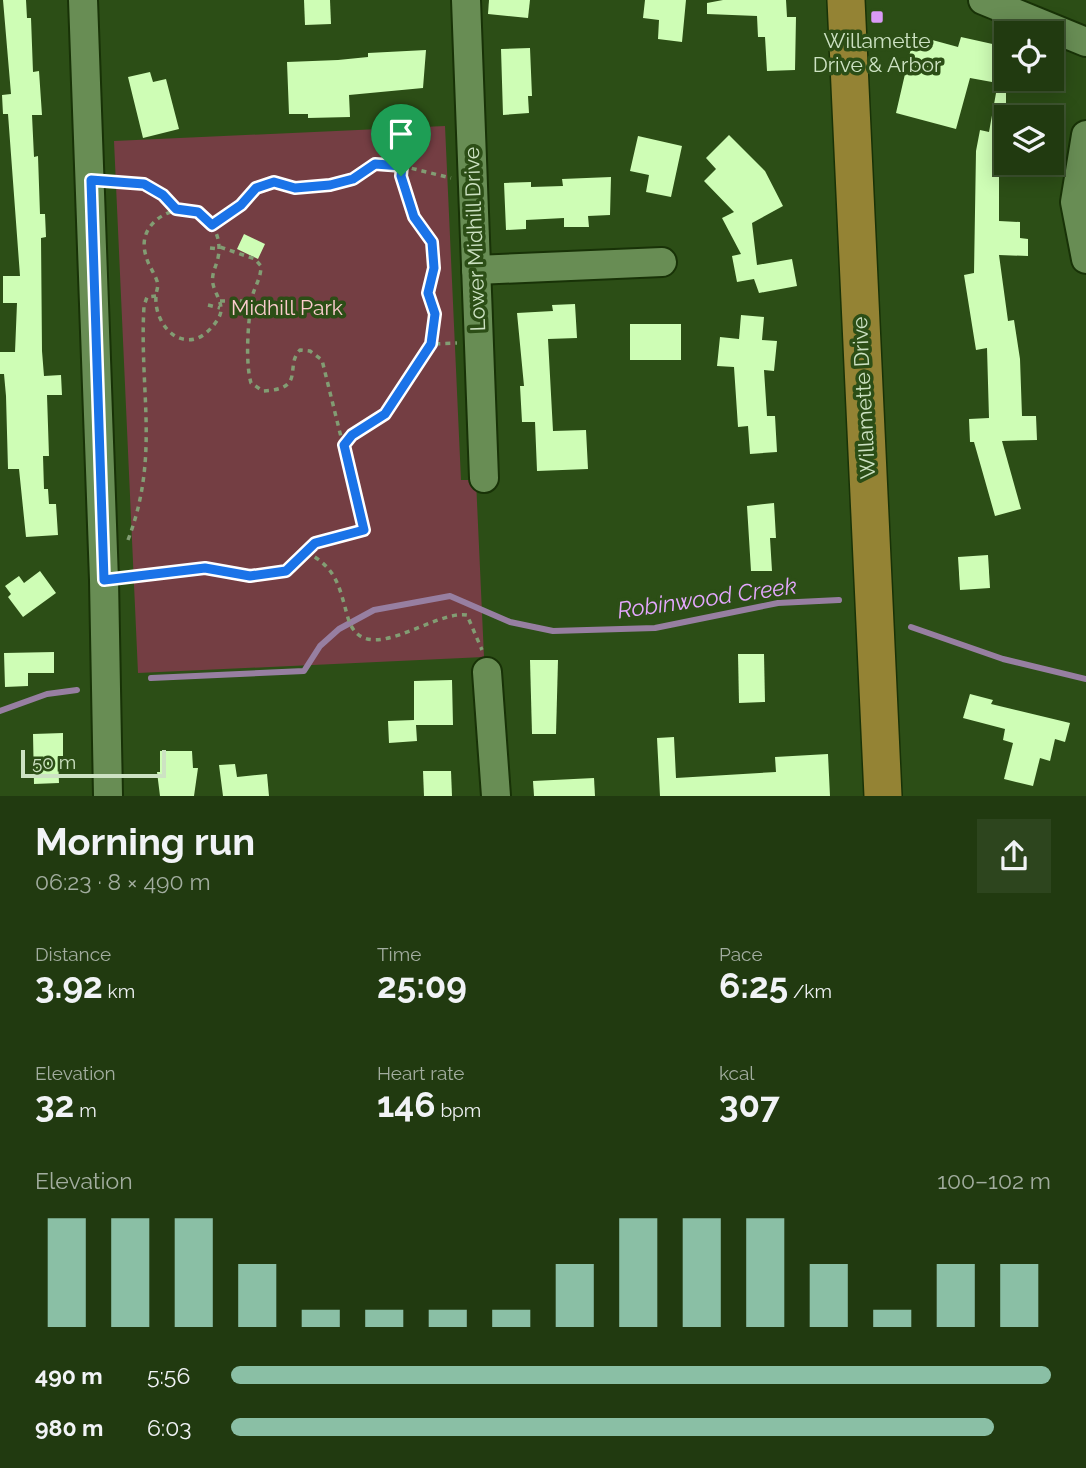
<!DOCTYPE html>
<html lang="en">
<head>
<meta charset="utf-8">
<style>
	body { margin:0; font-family:Raleway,sans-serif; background:#2d451e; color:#f1f3f6; height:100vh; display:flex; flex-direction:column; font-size:26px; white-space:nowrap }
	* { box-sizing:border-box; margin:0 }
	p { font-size:23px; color:#a2ad9f }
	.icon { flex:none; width:38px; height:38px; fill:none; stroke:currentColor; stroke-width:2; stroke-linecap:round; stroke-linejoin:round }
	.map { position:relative; height:796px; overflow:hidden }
	.details { display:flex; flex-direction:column; background:#213a10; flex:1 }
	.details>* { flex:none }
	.buttons { position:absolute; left:994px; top:21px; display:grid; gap:14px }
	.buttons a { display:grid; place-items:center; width:70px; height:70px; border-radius:0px; background:#213a10; box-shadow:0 4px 18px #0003,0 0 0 2px #3e5430; font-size:35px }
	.scale { position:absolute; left:21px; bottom:18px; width:145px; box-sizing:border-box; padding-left:7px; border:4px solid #cde2c3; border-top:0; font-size:19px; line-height:24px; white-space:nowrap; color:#cde2c3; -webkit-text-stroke:5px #2c4e16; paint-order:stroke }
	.pin { position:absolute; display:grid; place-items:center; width:60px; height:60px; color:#fff; margin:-72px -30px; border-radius:50% 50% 50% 0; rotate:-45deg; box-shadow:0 0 7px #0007 }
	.pin .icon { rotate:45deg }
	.round { display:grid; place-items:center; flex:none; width:74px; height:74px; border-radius:0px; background:#2d451e }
	.headline { display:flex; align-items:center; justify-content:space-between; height:119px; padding:0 35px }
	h1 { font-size:38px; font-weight:700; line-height:52px }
	.stats { display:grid; grid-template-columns:repeat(3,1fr); gap:10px; height:119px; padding:7px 35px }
	.stats div { display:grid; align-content:center }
	.stats b { font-size:35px; font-weight:700 }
	.stats small { font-size:19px; font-weight:400 }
	.stats p { font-size:19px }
	.chart { height:196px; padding:14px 35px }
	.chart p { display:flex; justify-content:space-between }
	.chart svg { width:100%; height:126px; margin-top:7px; stroke:#8abfa5; stroke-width:6 }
	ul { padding:0 35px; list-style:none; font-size:23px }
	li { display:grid; grid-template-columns:112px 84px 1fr; align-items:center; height:52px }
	li i { height:18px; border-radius:9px; background:#8abfa5 }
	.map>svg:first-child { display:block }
	.green { fill:#743e43 }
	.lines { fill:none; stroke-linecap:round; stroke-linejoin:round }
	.stream { stroke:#977fa1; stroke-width:6 }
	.building { fill:#cefdb5 }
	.minor-casing { stroke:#183207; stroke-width:32 }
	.major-casing { stroke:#183207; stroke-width:40 }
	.path { stroke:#829d73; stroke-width:3.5; stroke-dasharray:5 5; stroke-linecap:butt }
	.minor { stroke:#688d54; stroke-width:28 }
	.major { stroke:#948334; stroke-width:37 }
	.route-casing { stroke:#fff; stroke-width:14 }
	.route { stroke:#1a73e8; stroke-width:9 }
	.poi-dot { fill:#da9af6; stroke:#2c4e16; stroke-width:2.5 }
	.labels { text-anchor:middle; stroke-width:7; stroke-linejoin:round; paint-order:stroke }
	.poi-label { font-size:21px; fill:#cde2c3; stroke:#2c4e16 }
	.street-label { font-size:21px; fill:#cde2c3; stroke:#2c4e16 }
	.park-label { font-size:21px; fill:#fcccce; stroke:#2c4e16 }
	.water-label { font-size:23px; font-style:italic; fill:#e4a7fe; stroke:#2c4e16 }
</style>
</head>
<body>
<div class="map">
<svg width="1086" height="796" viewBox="0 0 1086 796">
	<rect width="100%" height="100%" fill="#2c4e16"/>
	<path class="green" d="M445,126L461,480H476L484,657L138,673L114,141Z"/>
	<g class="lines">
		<g class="stream">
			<path d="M911,627L1003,659L1086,679"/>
			<path d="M151,678L304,671L320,646L339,629L374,610L450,596L510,622L553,631L655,628L778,603L839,600"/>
			<path d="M0,711L47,694L77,690"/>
		</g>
	</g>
	<g class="building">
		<path d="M3,0H26L27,18H31L33,72L39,71L42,115H32L34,157L38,156L40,214H45L46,237L41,238L42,351L44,376L61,375L62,395H47L49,456H43L44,489H48L49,504H56L58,535L26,537L19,469H8L6,396L4,374H0V352H15L17,303H3V276H20L8,114H3L2,95L11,94Z"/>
		<path d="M304,0H330L331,24L305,25Z"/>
		<path d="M489,0H530L528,18L488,14Z"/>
		<path d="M645,0H686L682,42L658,39L659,20L643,18Z"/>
		<path d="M723,0H786L787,17H796L795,70L767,71L765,37H758L757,16L707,14V3Z"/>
		<path d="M914,35L958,47L961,37L1006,47V69L995,66L992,82L970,78L956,129L896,113Z"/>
		<path d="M530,48L532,96H528L529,113L503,115L501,49Z"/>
		<path d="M426,50L423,88L349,95L350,117L308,118V114H289L287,62L338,60L368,57V53Z"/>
		<path d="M150,72L153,82L166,79L179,129L143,138L128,77Z"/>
		<path d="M998,82L1006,83V169L999,167V221L1020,222V238L1028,239V256L999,255L1008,321L1014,320L1020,359L1022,416H1036L1037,440L1002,441L1021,509L995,516L974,442H970L969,419L989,418L987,348L976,350L964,275L974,273L976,151L980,130L989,132Z"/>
		<path d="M729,135L765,171L783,206L752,223L757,265L792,259L797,286L759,293L754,279L737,282L732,256L741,254L722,218L734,212L704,181L716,169L706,158Z"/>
		<path d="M638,136L682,146L671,197L646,192L649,175L630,171Z"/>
		<path d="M611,177L610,215L588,216L589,227H564V218L526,220V229L506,230L504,183L531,182V187L563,186L562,179Z"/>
		<path d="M244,234L265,244L258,259L237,249Z"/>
		<path d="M575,304L577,338L548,339L553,431L586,430L588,469L537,471L535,422H522L520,386H524L517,313L553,311L552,305Z"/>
		<path d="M741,315L764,317L762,340L777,341L774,371L764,370L767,416H775L777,452L750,454L748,426L738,427L734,367L717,366L720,337L739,339Z"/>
		<rect x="630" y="324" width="51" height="36"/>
		<path d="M774,503L776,538H770L772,571H751L747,506Z"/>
		<path d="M988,555L990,588L960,590L958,557Z"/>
		<path d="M40,571L56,593L23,617L8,597L11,594L5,586L19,576L24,583Z"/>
		<path d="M54,652V673H28V686L5,687L4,653Z"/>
		<path d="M738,654H764L765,702L739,703Z"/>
		<path d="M530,660H558L556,734H532Z"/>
		<path d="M452,680L453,725H416L417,741L389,743L388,721L414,720V681Z"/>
		<path d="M970,694L993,700L991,704L1070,723L1065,742L1055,739L1050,761L1040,758L1033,786L1004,779L1013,743L1003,740L1005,729L963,718Z"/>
		<path d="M63,733V756H58L59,783L34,784L33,734Z"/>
		<path d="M674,737L676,778L776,772L775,757L828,754L830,796H660L657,738Z"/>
		<path d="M160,751H192L193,768H198L194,796H160L157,772H160Z"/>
		<path d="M235,764L237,777L267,774L269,796H223L219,765Z"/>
		<path d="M423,771H451L452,796H424Z"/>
		<path d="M594,778L595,796H534L533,781Z"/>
	</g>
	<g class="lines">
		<defs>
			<g id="minor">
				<path d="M83,0L104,580L108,796"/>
				<path d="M466,0L484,478"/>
				<path d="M983,0L1086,42"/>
				<path d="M1086,135L1075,202L1086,259"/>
				<path d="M476,270L662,262"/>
				<path d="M487,672L496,796"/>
			</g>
			<path id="major" d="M846,0L883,796"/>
		</defs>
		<use href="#minor" class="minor-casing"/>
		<use href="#major" class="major-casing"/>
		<g class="path">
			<path d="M402,166L451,178"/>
			<path d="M111,180C136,181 161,187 176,209"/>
			<path d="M188,208C209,215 223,234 218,258C216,267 211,274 213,284C215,294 224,304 220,315C216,324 207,334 198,338C173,347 154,319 156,296C156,291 159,287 157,281C154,272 148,265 146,256C137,228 162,210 188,208Z"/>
			<path d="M212,225L241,205L255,188L274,182L295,188L330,185L353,179L375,164L402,166V176L414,217L432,242L434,268L428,293L435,314L431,344"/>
			<path d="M210,248L219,249"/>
			<path d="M220,301H251"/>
			<path d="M208,305L220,308"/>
			<path d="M344,445L352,435L385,414L431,344L457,343"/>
			<path d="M128,540C160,456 139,391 144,306L147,297L156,296"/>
			<path d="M306,552C337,568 339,586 348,618C364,671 432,610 467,615L482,650"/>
			<path d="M126,577L205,568L250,576L286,571L315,543L364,530L322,360L310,351L300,350C284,366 307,389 263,391L251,383C245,362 248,321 252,298C254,287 261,279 261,266L255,259L220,247"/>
		</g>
		<use href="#minor" class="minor"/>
		<use href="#major" class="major"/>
	</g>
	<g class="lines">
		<defs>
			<path id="route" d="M375,164L402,166L401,176L414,217L432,242L434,268L428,293L435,314L431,344L385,414L352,435L344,445L364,530L315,543L286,571L250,576L205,568L104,580L91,180L144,184L163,195L176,209L198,212L212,225L241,205L256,188L274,182L295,188L330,185L353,179Z"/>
		</defs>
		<use href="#route" class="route-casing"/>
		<use href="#route" class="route"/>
	</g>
	<rect class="poi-dot" x="870" y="10" width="14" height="14" rx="3.5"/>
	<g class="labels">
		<g class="poi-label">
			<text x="877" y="48">Willamette<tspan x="877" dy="24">Drive &amp; Arbor</tspan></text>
		</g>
		<g class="street-label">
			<text transform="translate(475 239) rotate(-92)" y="7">Lower Midhill Drive</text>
			<text transform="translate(864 398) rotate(-93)" y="7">Willamette Drive</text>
		</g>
		<g class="park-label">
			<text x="287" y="315">Midhill Park</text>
		</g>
		<g class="water-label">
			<text transform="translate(707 598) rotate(-8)" y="8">Robinwood Creek</text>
		</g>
	</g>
</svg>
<div class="buttons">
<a><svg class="icon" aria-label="locate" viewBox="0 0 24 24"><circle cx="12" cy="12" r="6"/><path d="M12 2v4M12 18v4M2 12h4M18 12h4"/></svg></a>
<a><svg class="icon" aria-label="layers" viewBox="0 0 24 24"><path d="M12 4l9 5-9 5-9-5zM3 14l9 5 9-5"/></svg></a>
</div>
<div class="scale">50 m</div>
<div class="pin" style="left:401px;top:176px;background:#1e9e55"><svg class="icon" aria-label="arrive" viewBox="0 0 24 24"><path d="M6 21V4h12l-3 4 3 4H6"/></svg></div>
</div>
<section class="details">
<div class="headline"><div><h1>Morning run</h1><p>06:23 · 8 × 490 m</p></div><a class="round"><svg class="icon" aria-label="share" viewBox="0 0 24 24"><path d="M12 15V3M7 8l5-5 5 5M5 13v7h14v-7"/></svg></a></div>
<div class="stats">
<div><p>Distance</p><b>3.92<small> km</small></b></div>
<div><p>Time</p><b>25:09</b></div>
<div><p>Pace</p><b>6:25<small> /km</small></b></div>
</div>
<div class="stats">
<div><p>Elevation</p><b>32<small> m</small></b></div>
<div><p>Heart rate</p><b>146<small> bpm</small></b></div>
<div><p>kcal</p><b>307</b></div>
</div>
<div class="chart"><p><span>Elevation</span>100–102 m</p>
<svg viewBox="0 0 160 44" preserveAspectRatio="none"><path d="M5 44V6M15 44V6M25 44V6M35 44V22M45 44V38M55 44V38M65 44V38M75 44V38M85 44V22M95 44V6M105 44V6M115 44V6M125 44V22M135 44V38M145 44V22M155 44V22"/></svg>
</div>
<ul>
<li><b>490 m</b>5:56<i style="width:100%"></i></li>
<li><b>980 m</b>6:03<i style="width:93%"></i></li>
</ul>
</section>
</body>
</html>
